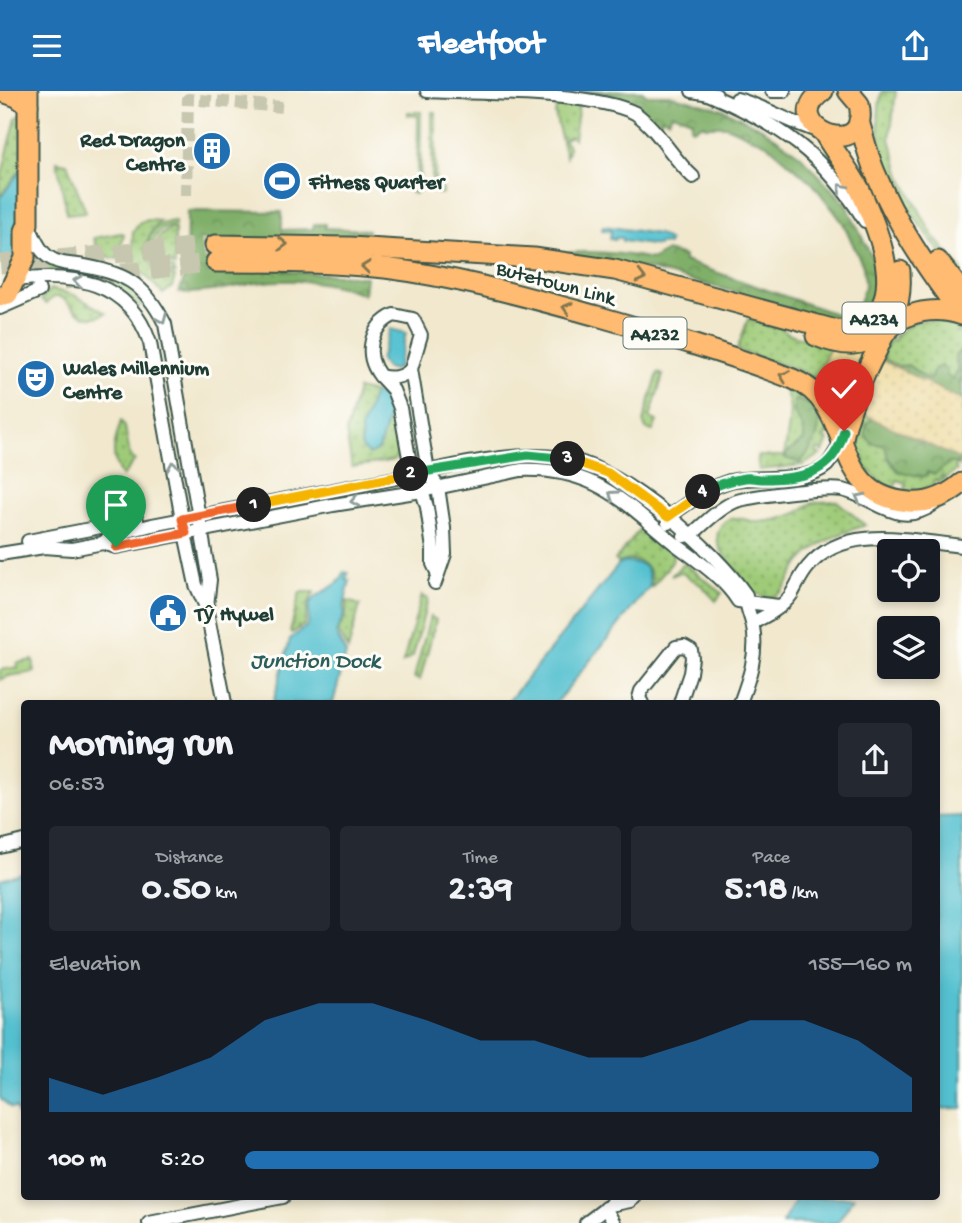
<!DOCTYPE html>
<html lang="en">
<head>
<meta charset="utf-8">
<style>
	body { margin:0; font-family:"Gochi Hand",sans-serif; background:#242831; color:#f1f3f6; height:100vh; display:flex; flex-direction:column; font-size:26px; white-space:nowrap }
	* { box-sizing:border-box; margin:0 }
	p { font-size:23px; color:#9ea1a6 }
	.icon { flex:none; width:38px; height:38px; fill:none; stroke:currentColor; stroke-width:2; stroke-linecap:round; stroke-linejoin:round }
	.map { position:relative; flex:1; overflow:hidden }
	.drawer { position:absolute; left:21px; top:609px; width:919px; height:500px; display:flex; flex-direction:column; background:#171b24; border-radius:7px; box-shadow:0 4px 10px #0003 }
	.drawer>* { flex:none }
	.fabs { position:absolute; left:877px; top:448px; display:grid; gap:14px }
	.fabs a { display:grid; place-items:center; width:63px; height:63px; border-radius:7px; background:#171b24; box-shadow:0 4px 10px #0003; font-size:35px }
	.pin { position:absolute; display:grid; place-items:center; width:60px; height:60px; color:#fff; margin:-72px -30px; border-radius:50% 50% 50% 0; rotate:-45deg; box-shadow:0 0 7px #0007 }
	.pin .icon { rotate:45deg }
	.km { position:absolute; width:35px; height:35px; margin:-18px; border-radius:50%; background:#222; color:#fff; font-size:19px; line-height:35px; text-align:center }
	.round { display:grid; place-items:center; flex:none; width:74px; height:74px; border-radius:7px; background:#242831 }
	.overview { display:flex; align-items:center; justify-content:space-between; height:119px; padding:0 28px }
	h1 { font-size:38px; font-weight:700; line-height:52px }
	.figures { display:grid; grid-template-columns:repeat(3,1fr); gap:10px; height:119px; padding:7px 28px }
	.figures div { display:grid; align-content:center; border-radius:7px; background:#242831; text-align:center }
	.figures b { font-size:35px; font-weight:700 }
	.figures small { font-size:19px; font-weight:400 }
	.figures p { font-size:19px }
	.chart { height:196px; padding:14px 28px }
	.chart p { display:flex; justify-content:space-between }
	.chart svg { width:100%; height:126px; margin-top:7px; fill:#1f6fb2; opacity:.7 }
	ul { padding:0 28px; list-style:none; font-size:23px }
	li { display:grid; grid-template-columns:112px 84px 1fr; align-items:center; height:52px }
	li i { height:18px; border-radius:9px; background:#1f6fb2 }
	header { display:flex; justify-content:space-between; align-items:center; height:91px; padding:0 28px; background:#1f6fb2; color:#fff; font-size:32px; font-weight:700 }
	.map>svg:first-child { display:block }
	.grass { fill:url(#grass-dots); stroke:#5f8456; stroke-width:2 }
	.forest { fill:url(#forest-crowns); stroke:#4f764e; stroke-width:2 }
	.sand { fill:url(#sand-dots); stroke:#868c69; stroke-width:2 }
	.water { fill:#55c1d0; stroke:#3a7f82; stroke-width:2 }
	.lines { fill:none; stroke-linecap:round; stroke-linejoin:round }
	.street-tunnel { stroke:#c7c6af; stroke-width:12; stroke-dasharray:12 6; stroke-linecap:butt }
	.primary-tunnel { stroke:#c7c6af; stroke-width:19; stroke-dasharray:19 10; stroke-linecap:butt }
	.street-casing { stroke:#3e574b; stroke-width:16 }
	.primary-casing { stroke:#3e574b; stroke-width:23 }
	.street { stroke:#fff; stroke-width:12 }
	.primary { stroke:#febb71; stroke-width:19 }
	.oneway { stroke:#8f9e9a }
	.oneway2 { stroke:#83764f }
	.split-1-casing { stroke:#fff; stroke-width:14 }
	.split-2-casing { stroke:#fff; stroke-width:14 }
	.split-3-casing { stroke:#fff; stroke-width:14 }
	.split-4-casing { stroke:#fff; stroke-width:14 }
	.split-5-casing { stroke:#fff; stroke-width:14 }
	.split-1 { stroke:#f0652b; stroke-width:9 }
	.split-2 { stroke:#f5b400; stroke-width:9 }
	.split-3 { stroke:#22a559; stroke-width:9 }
	.split-4 { stroke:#f5b400; stroke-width:9 }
	.split-5 { stroke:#22a559; stroke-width:9 }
	.labels { text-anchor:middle; stroke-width:6; stroke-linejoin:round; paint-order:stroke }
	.shield { fill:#fdfcf7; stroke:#62766e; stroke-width:2 }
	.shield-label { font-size:19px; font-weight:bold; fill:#1f3d34 }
	.poi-label { font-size:21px; font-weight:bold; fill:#1f3d34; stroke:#fdfcf7; text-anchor:start }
	.street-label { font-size:21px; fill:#1f3d34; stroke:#fdfcf7 }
	.water-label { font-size:23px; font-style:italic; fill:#2c5e5b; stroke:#fdfcf7 }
</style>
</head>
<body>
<header><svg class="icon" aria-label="menu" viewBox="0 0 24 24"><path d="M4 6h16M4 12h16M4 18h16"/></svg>Fleetfoot<svg class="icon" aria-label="share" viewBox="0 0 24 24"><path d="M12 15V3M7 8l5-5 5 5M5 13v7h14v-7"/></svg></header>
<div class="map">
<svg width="962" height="1132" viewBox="0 0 962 1132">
	<defs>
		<pattern id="grass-dots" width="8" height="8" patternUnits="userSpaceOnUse" patternTransform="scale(1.75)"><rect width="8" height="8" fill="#9fcb78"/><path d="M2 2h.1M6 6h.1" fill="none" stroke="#81a663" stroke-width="1.8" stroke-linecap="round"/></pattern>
		<pattern id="forest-crowns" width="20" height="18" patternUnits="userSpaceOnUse" patternTransform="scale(1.75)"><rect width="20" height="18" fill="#7faf68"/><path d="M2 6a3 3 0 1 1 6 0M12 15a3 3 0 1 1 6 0" fill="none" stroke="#679056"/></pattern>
		<pattern id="sand-dots" width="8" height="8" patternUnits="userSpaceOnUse" patternTransform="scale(1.75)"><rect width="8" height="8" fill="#eeda9e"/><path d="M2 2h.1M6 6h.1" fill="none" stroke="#ccbc89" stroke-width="1.8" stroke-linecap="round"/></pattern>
	</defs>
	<rect width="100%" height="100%" fill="#fdfcf7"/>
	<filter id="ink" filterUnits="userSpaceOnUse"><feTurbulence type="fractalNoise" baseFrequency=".0143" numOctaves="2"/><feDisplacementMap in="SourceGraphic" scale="14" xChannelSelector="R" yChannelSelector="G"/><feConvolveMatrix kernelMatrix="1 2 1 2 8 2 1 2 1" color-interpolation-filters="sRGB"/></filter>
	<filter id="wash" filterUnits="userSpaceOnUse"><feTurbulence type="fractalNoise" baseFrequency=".00686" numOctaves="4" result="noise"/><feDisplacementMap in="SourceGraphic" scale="28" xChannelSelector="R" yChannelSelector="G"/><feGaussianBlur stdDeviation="1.57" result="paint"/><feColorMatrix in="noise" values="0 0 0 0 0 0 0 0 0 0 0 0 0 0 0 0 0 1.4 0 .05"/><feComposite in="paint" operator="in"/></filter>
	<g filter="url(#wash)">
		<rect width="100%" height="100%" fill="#f1e8ce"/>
		<g class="grass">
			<path d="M882,0H896L890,48L901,85L932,143L962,179V189C950,175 939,160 928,145C896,102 868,56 882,0Z"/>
			<path d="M560,12L579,13L574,48L570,45L564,49L569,56L566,66L555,23L557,14Z"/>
			<path d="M408,21H421L420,93L418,100L414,103L409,100L410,97L417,96L418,25L408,24Z"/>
			<path d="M432,21H436L435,98H443L442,103L435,102L432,95Z"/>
			<path d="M21,24V78L0,105V91L16,27Z"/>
			<path d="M57,70L67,72L86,121L67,123Z"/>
			<path d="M149,129L161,130C137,150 143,181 175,186L172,196L163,203L146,185L129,174L132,162L133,140L141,131Z"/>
			<path d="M175,130V135C146,136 147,172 174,178L175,183C139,178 140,132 175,130Z"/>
			<path d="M169,138H175V175C160,171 154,161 159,146Z"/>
			<path d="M121,142L124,143L118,168L99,164L94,147Z"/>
			<path d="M46,171L95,182L127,193L146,212L139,216C114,186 82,184 46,179Z"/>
			<path d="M50,198L74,204L106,222C70,241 68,187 46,213L41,209Z"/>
			<path d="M748,228L774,237L775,234L790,243L830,256L816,288L803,281L737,259Z"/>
			<path d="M943,229L942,231L946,233L948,230L960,238L958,241L962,243V309L884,268L885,265L882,264L891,248L894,250L897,246L894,245L916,230Z"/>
			<path d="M658,282L663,284L650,327L657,330L653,340L646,338L643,331Z"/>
			<path d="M776,291C784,294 795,297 803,302C815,311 828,330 829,344L825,343L824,347L828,349L823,361L818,358L816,361L820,364L803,374L759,379L757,365H784C787,341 799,306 776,291Z"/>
			<path d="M358,298L374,302L361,339V353L393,318L401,354L395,369L352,376L346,341Z"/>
			<path d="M858,321L959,368L962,365L960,375L957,373L955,376L957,379L944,389L943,385L940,386L942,390L939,392L937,389L933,390L934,394L921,399L905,400L906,392L897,389L894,398C881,392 871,384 863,372L865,370L864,367L860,368L856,352H860V347H856Z"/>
			<path d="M121,330L125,336L130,365L135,369L122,386C109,364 114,353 121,330Z"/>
			<path d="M837,410L865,434C841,442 818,451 801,470C792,480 786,505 771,506C755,507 746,492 738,481C727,468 706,448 725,431C735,422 748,431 760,431C772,430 786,427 797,422C802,420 805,415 810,413C818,410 828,411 837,410Z"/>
			<path d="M641,437L673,463L672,471L651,497C655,476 638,463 618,472L615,469Z"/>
			<path d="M684,472L722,502L716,510L702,495L681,481L671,485Z"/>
			<path d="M300,501H314L308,513L305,533L292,542L290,541Z"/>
			<path d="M422,504L428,508L413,565L403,571Z"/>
			<path d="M347,510L360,514L348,559L338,541L346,523Z"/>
			<path d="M430,525L436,529L420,589L414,587Z"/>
			<path d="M33,569L35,581L9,585L0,589V579L18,576L17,572Z"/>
		</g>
		<g class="forest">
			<path d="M579,0H642L647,4H670L723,18L762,37L800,64L846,113L876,175L880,193L867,224L847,232L818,228L743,203L651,179L565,163L564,162C595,159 623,162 653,168L667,160L684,165V170L844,226L856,219L865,195L863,175L843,132L813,93L767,53L726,35H705L704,33L692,38L690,36L692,29L672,22L669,29L662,26L659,34C650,24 643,18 632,13L631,10L600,1L596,3Z"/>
			<path d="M187,120L282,121V139L313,138L314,133H325V137L368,139V148L283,180L366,186L364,203C329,190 292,187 256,192C231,196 204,204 179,201L186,183Z"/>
			<path d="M960,259L962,317L896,281L899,275L908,274L927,288L931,287L933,280L941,274L947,280V285L952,288L958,280L955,265Z"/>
			<path d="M796,308L810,314L819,324C820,347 813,356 800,372L785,367L787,362L804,349V339L794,322V310Z"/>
			<path d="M878,327L960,366L957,372H949L935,383L927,381V384L922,386L898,380L888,367L885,355L872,352C861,343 864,328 878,327Z"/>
		</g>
		<g class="sand">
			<path d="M830,256H871L844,315L834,302L816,288Z"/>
			<path d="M880,268L962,309V365L959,368L858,321Z"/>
		</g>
		<g class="water">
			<path d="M21,79L20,158L13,175L0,165V107Z"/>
			<path d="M603,135L658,143L669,150L668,154L659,152L658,155L622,150V147H616L615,149L610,148L611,140L602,139Z"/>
			<path d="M390,238L406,242L398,276L394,279L386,277L380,269Z"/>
			<path d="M374,302L388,306L391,317L379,358L369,364L362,357L361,339Z"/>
			<path d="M625,471C645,472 649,474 650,495L556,612H507L619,473Z"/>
			<path d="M344,481L348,482L346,489H350L344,515V524L336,542L346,563L333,612H273L290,548L308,534C310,527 307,518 311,511C319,499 340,497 344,481Z"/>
			<path d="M962,725V1017L936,1018V726Z"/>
			<path d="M24,781V1034L20,1030L16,1017H11L0,1007V788Z"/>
			<path d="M797,1106H854L837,1132H782Z"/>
		</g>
	</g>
	<g filter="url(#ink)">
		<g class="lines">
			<path class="street-tunnel" d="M186,104L188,8L282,16"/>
			<g class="primary-tunnel">
				<path d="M0,173L215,154"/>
				<path d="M64,189L216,171"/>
			</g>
			<defs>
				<g id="street">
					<path d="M427,0C482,3 590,0 635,22C658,38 672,67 693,86"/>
					<path d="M692,0L716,4"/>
					<path d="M772,0H784"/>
					<path d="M708,3C780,33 823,63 865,130"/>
					<path d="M737,8C766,16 790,32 818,40"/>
					<path d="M30,137C35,147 37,156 47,165C56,172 67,173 78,174C123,181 144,191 165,233L210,489L207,515"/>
					<path d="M14,189C73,182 129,189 150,252L182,428L196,494L206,516L225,612"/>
					<path d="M0,217L39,200L38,197"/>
					<path d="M394,224L413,228L421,244L411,278C403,287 391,288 380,285C364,264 369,236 394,224Z"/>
					<path d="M411,278L428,380L438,396L444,437L445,463L435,492"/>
					<path d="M381,286L393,299L400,317L412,383L422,400L427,416L433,458V473L437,481"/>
					<path d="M668,432V426C688,412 707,397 730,390C757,383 805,394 827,374C833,367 837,358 842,351"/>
					<path d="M684,445L691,444C704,433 718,418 734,411C748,405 827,396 842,399C875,405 897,439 934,413"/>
					<path d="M28,450L137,429"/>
					<path d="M103,452L112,444L152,434C231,419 311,404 391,388C447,377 517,356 573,369C628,383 714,458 746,504C745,515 751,525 753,536C758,563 749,588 740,612"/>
					<path d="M0,463L44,456L72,458L103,452L116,456L333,414L422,400L521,379C547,378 571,382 595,393C624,407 649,432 674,452C696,469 723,486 738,510L779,515"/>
					<path d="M752,532C766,525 782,517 791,504C797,494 801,484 808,476C844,432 912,450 962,455"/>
					<path d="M642,612L639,607L641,600L676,556L684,555L691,559L692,567L690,582L680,612"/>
					<path d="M0,756L24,750"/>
					<path d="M610,1114L630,1110L635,1106"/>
					<path d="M605,1117L614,1132"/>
					<path d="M149,1132L283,1106"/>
					<path d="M586,1132L610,1114L615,1106"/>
				</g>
				<g id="primary">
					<path d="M0,0L17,6L28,14"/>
					<path d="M823,0C774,36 872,74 859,13L848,0"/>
					<path d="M859,30C864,47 868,65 875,81C896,133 928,179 961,223"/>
					<path d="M215,154L350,156L534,167L615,179L836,239C853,241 868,236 878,221C900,188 875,132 860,99C850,80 836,63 825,44"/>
					<path d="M938,170L962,201"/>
					<path d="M216,171C272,171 329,171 385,177C457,186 527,206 597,225C663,244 729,263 793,288C859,315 826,404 909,411C929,413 947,405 962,392"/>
					<path d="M0,205L8,203L25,167V140L28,133V0"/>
					<path d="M816,245C872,269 904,238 900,180"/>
					<path d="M842,351C849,318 861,289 877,259C880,254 882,245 887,240C906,219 937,215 962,224"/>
				</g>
			</defs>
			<use href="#street" class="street-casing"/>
			<use href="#primary" class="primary-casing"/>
			<use href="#street" class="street"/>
			<use href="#primary" class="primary"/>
		</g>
		<defs><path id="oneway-chevron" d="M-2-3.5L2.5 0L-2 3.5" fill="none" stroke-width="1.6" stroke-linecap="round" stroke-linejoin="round" transform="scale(1.75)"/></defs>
		<g class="oneway">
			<use href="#oneway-chevron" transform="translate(842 97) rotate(-129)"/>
			<use href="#oneway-chevron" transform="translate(78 190) rotate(-171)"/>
			<use href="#oneway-chevron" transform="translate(162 228) rotate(67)"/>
			<use href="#oneway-chevron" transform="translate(173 375) rotate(-100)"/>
			<use href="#oneway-chevron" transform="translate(613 404) rotate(-145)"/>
			<use href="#oneway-chevron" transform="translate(860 407) rotate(-153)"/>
			<use href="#oneway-chevron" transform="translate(355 410) rotate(170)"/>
		</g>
		<g class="oneway2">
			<use href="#oneway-chevron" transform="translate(283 153) rotate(1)"/>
			<use href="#oneway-chevron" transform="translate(366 176) rotate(-174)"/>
			<use href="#oneway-chevron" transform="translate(641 186) rotate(14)"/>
			<use href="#oneway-chevron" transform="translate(567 217) rotate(-164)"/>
			<use href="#oneway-chevron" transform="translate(784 285) rotate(-160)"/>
		</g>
	</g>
	<g class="lines" filter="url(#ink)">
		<defs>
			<path id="split-1" d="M116,456L186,442L182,428L254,414"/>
			<path id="split-2" d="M254,414L411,383"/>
			<path id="split-3" d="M411,383L528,364L568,368"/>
			<path id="split-4" d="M568,368L608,382L668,426L703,401"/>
			<path id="split-5" d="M703,401C716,394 731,389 745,387C751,386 756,388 762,388C802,388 834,383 844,340"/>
		</defs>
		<use href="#split-1" class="split-1-casing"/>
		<use href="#split-2" class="split-2-casing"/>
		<use href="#split-3" class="split-3-casing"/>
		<use href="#split-4" class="split-4-casing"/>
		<use href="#split-5" class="split-5-casing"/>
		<use href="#split-1" class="split-1"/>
		<use href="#split-2" class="split-2"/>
		<use href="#split-3" class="split-3"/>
		<use href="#split-4" class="split-4"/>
		<use href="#split-5" class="split-5"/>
	</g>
	<defs>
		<symbol id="building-disc" viewBox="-11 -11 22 22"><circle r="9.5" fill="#1f6fb2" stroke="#fdfcf7"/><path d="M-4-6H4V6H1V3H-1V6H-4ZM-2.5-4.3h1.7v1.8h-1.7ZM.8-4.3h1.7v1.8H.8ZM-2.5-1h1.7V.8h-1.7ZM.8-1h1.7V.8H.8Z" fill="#fff"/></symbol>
		<symbol id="stadium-disc" viewBox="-11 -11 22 22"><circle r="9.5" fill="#1f6fb2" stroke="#fdfcf7"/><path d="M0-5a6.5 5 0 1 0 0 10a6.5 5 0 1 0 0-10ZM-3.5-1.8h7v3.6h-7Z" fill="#fff"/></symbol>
		<symbol id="theatre-disc" viewBox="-11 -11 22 22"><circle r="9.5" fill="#1f6fb2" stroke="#fdfcf7"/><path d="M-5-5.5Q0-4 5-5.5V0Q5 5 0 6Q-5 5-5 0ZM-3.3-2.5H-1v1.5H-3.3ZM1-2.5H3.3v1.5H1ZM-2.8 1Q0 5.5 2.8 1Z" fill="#fff"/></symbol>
		<symbol id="civic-disc" viewBox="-11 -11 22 22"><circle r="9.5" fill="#1f6fb2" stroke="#fdfcf7"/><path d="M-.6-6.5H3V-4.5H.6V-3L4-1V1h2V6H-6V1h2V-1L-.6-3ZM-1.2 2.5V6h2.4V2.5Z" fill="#fff"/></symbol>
	</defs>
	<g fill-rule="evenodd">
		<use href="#building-disc" x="190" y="38" width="44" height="44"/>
		<use href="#stadium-disc" x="260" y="68" width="44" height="44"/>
		<use href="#theatre-disc" x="14" y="266" width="44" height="44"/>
		<use href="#civic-disc" x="146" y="500" width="44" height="44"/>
	</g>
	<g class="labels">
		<g class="shield">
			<rect x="842.5" y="211.5" width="63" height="31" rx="5"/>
			<rect x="623.5" y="226.5" width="63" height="31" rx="5"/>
		</g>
		<g class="shield-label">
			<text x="874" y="234">A4234</text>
			<text x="655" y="249">A4232</text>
		</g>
		<g class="poi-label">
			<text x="185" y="55" text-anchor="end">Red Dragon<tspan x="185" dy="24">Centre</tspan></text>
			<text x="309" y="97">Fitness Quarter</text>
			<text x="63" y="283">Wales Millennium<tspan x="63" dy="24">Centre</tspan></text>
			<text x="195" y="529">Tŷ Hywel</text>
		</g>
		<g class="street-label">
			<text transform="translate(556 191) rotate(15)" y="7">Butetown Link</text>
		</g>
		<g class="water-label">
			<text x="315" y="576">Junction Dock</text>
		</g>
	</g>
</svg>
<div class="fabs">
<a><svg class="icon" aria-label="locate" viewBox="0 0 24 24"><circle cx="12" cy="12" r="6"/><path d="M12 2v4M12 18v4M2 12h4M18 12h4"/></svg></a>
<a><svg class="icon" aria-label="layers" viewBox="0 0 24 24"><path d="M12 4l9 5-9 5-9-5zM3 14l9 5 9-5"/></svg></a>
</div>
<div class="pin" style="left:116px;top:456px;background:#1e9e55"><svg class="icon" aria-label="arrive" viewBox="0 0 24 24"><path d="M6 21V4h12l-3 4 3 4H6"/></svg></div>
<div class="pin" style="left:844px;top:340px;background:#d93025"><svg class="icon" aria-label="check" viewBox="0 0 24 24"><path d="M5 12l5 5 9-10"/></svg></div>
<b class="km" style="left:254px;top:414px">1</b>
<b class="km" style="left:411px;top:383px">2</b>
<b class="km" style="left:568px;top:368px">3</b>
<b class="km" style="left:703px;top:401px">4</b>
<section class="drawer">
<div class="overview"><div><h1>Morning run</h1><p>06:53</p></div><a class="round"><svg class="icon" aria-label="share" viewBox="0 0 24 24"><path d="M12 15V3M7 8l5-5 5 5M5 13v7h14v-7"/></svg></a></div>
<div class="figures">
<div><p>Distance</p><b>0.50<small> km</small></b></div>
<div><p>Time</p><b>2:39</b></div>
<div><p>Pace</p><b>5:18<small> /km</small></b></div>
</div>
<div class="chart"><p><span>Elevation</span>155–160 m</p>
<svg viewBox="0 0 160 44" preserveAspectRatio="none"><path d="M0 44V32L10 38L20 32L30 25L40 12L50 6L60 6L70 12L80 19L90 19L100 25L110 25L120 19L130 12L140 12L150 19L160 32V44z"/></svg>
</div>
<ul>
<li><b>100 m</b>5:20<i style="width:95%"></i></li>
</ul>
</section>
</div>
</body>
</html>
